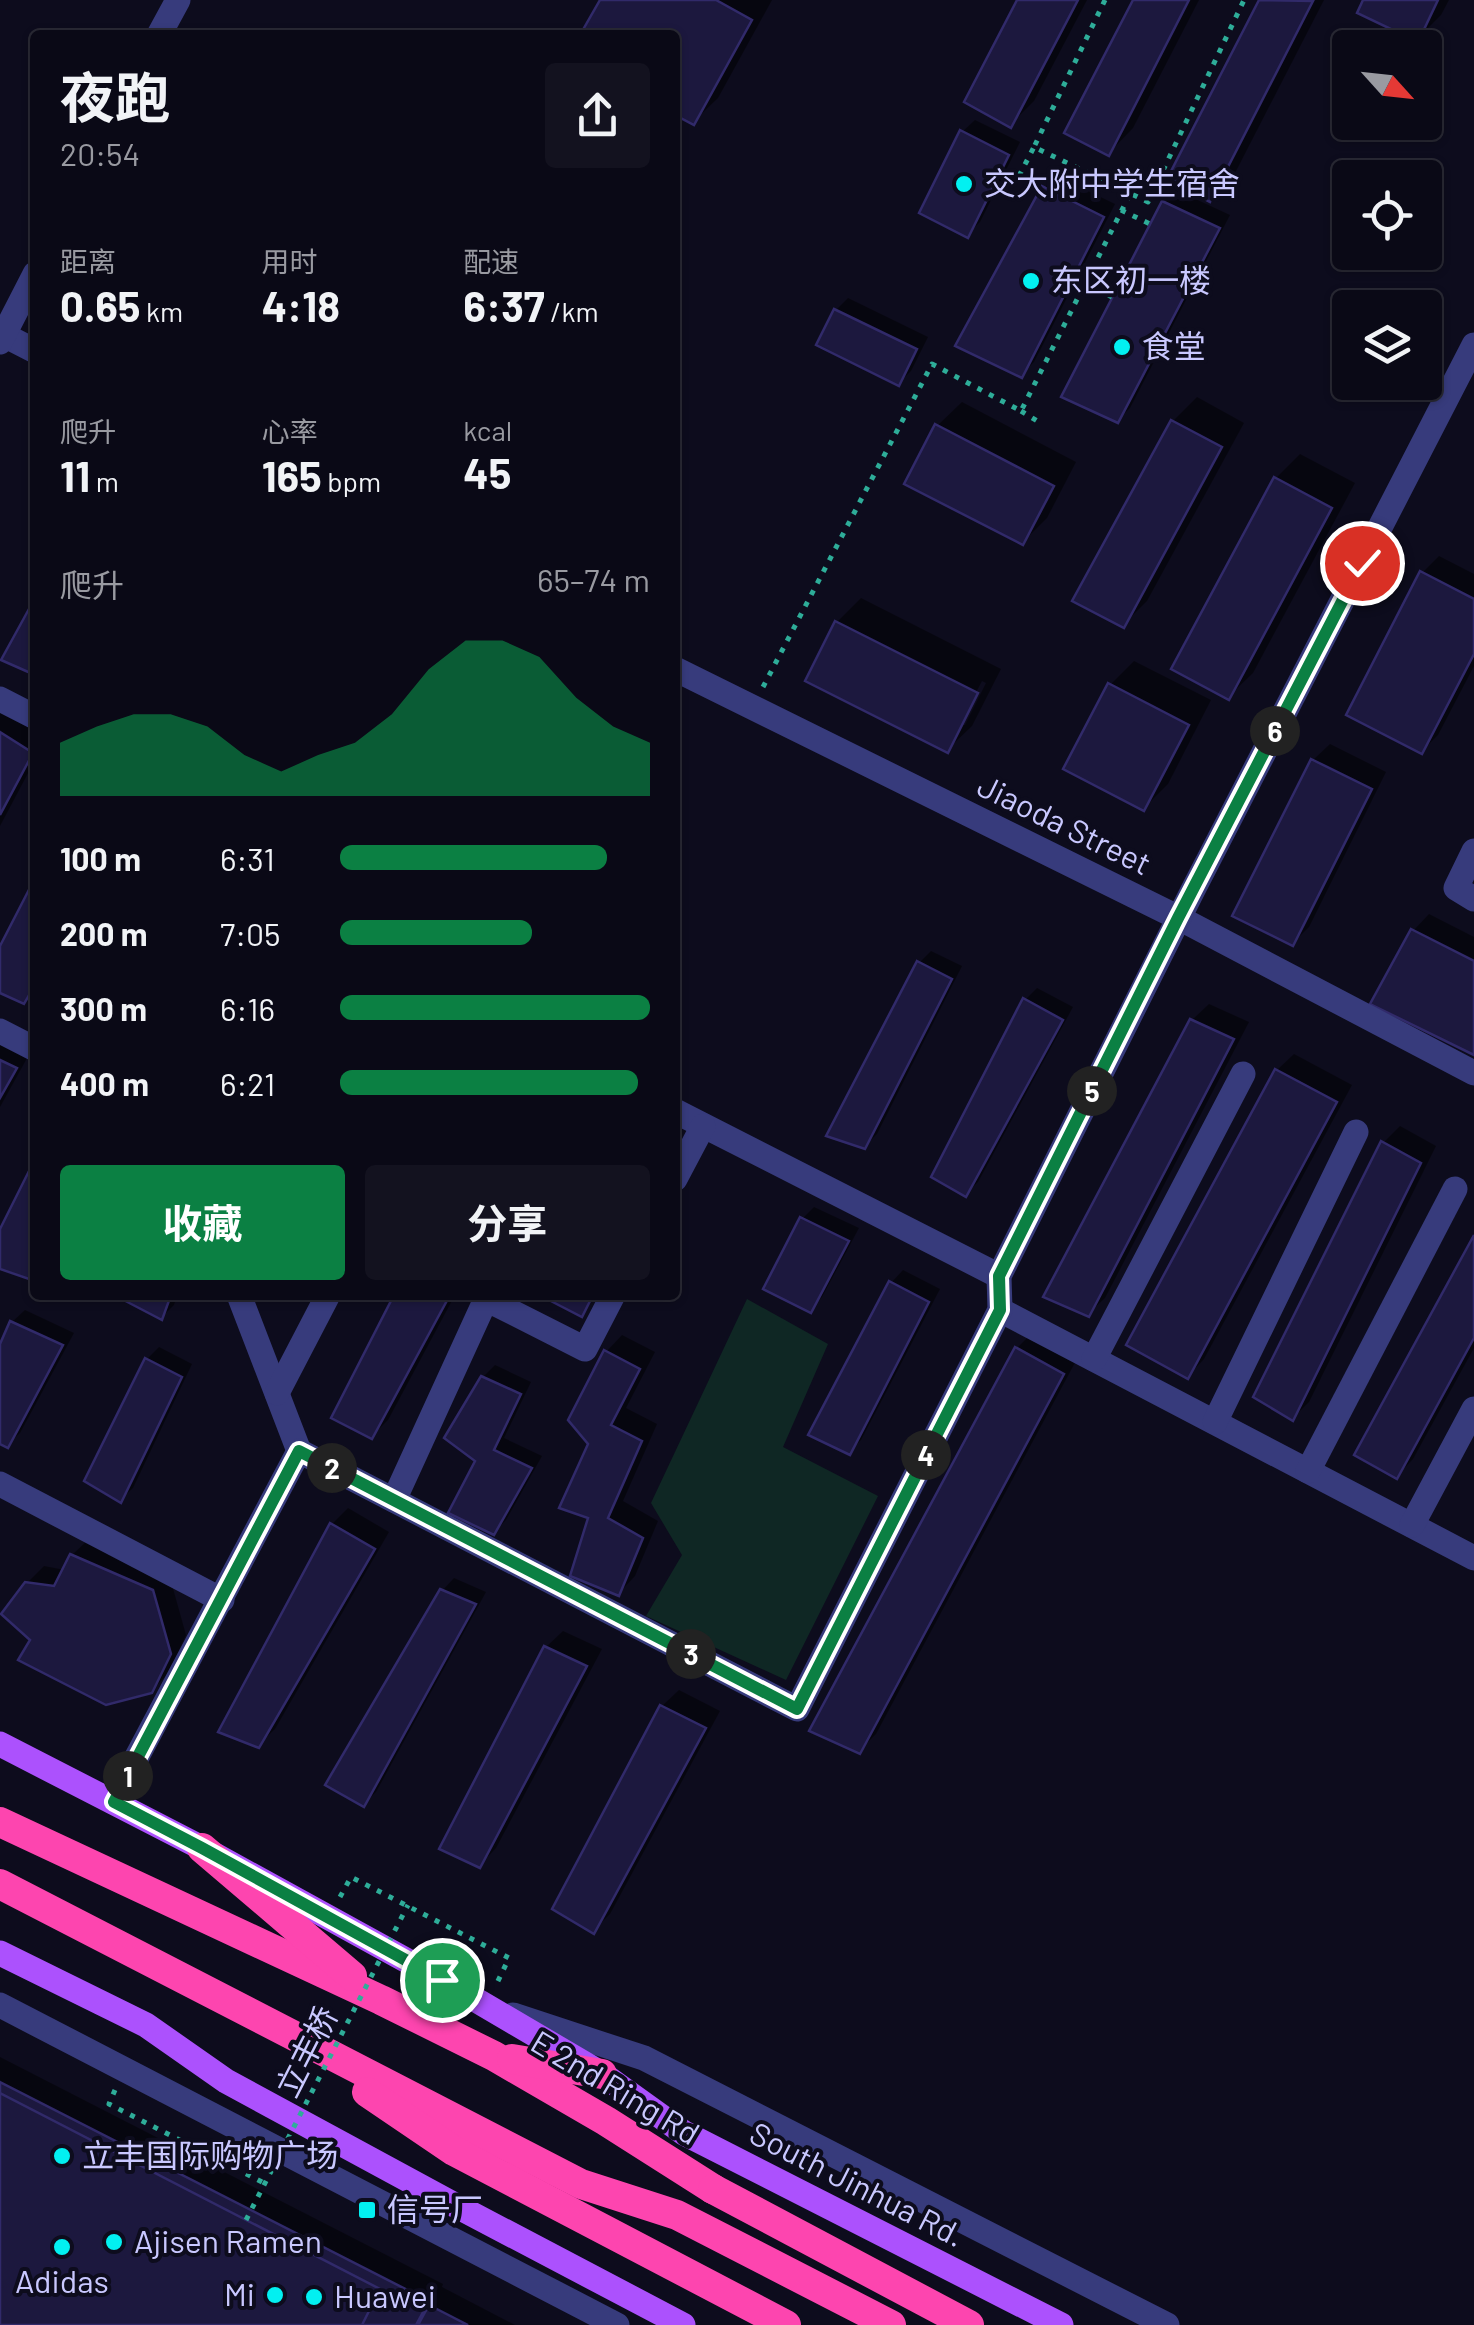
<!DOCTYPE html>
<html lang="zh">
<head>
<meta charset="utf-8">
<style>
	body { margin:0; font-family:Barlow,"Noto Sans SC",sans-serif; background:#13121f; color:#f1f3f6; height:100vh; display:flex; flex-direction:column; font-size:38px; white-space:nowrap }
	* { box-sizing:border-box; margin:0 }
	p { font-size:32px; color:#999aa1 }
	.icon { flex:none; width:55px; height:55px; fill:none; stroke:currentColor; stroke-width:2; stroke-linecap:round; stroke-linejoin:round }
	.map { position:relative; flex:1; overflow:hidden }
	.side { position:absolute; left:30px; top:30px; width:650px; height:1270px; display:flex; flex-direction:column; background:#0a0916; border-radius:10px; box-shadow:0 2px 8px #0004,0 0 0 2px #2a2a35 }
	.side>* { flex:none }
	.needle { width:65px; rotate:117deg }
	.buttons { position:absolute; left:1332px; top:30px; display:grid; gap:20px }
	.buttons a { display:grid; place-items:center; width:110px; height:110px; border-radius:10px; background:#0a0916; box-shadow:0 2px 8px #0004,0 0 0 2px #2a2a35; font-size:50px }
	.pin { position:absolute; display:grid; place-items:center; width:85px; height:85px; color:#fff; margin:-42px; border:5px solid #fff; border-radius:50%; box-shadow:0 2px 10px #0007 }
	.km { position:absolute; width:50px; height:50px; margin:-25px; border-radius:50%; background:#222; color:#fff; font-size:28px; line-height:50px; text-align:center }
	.round { display:grid; place-items:center; flex:none; width:105px; height:105px; border-radius:10px; background:#13121f }
	.head { display:flex; align-items:center; justify-content:space-between; height:170px; padding:0 30px }
	h1 { font-size:55px; font-weight:700; line-height:75px }
	.figures { display:grid; grid-template-columns:repeat(3,1fr); gap:15px; height:170px; padding:10px 30px }
	.figures div { display:grid; align-content:center }
	.figures b { font-size:42px; font-weight:700 }
	.figures small { font-size:28px; font-weight:400 }
	.figures p { font-size:28px }
	.chart { height:280px; padding:20px 30px }
	.chart p { display:flex; justify-content:space-between }
	.chart svg { width:100%; height:180px; margin-top:10px; fill:#0b8043; opacity:.7 }
	.action { display:flex; gap:20px; margin-top:auto; padding:20px 30px }
	.action a { flex:1; height:115px; border-radius:10px; background:#0b8043; color:#fff; font-size:40px; font-weight:700; line-height:115px; text-align:center }
	.action a+a { background:#13121f; color:#f1f3f6 }
	ul { padding:0 30px; list-style:none; font-size:32px }
	li { display:grid; grid-template-columns:160px 120px 1fr; align-items:center; height:75px }
	li i { height:25px; border-radius:12px; background:#0b8043 }
	.map>svg:first-child { display:block }
	.green { fill:#0f2724 }
	.shadow { fill:#0007; fill-rule:evenodd }
	.building { fill:#1c183e; stroke:#312a6a; stroke-width:2.5 }
	.lines { fill:none; stroke-linecap:round; stroke-linejoin:round }
	.path { stroke:#2ead99; stroke-width:5; stroke-dasharray:5 8; stroke-linecap:butt }
	.minor { stroke:#373b7c; stroke-width:25 }
	.major { stroke:#ac51fd; stroke-width:25 }
	.highway { stroke:#fd45af; stroke-width:30 }
	.path-bridge { stroke:#2ead99; stroke-width:5; stroke-dasharray:5 8; stroke-linecap:butt }
	.highway-bridge { stroke:#fd45af; stroke-width:30 }
	.route-casing { stroke:#fff; stroke-width:20 }
	.route { stroke:#0b8043; stroke-width:12 }
	.poi-dot { fill:#02f0f1; stroke:#0d0c1d; stroke-width:4 }
	.labels { text-anchor:middle; stroke-width:8; stroke-linejoin:round; paint-order:stroke }
	.poi-label { font-size:32px; fill:#c9c8ff; stroke:#0d0c1d; text-anchor:start }
	.street-label { font-size:32px; fill:#c9c8ff; stroke:#0d0c1d }
</style>
</head>
<body>
<div class="map">
<svg width="1474" height="2325" viewBox="0 0 1474 2325">
	<rect width="100%" height="100%" fill="#0d0c1d"/>
	<path class="green" d="M747,1299L828,1344L783,1447L878,1496L786,1680L646,1616L682,1555L651,1503Z"/>
	<g class="shadow">
		<path d="M602,0H772L718,98L693,122L675,113V35H583Z"/>
		<path d="M1020,0H1087L1034,101L1010,125Z"/>
		<path d="M1136,0H1199L1133,128L1109,153Z"/>
		<path d="M1261,0H1324L1234,175L1210,199L1171,178Z"/>
		<path d="M1366,0H1449L1441,15L1417,39Z"/>
		<path d="M975,120L1020,142L980,222L968,234L962,132Z"/>
		<path d="M1057,176L1115,204L1034,362L1021,375L1044,188Z"/>
		<path d="M1176,190L1230,215L1130,408L1118,420L1164,202Z"/>
		<path d="M848,298L928,337L911,371L899,383L836,310Z"/>
		<path d="M1197,397L1244,423L1147,601L1123,625L1173,421Z"/>
		<path d="M962,402L1076,462L1047,518L1023,542L937,426Z"/>
		<path d="M1300,454L1355,483L1253,673L1228,697L1276,478Z"/>
		<path d="M1439,556L1474,574V666L1438,735L1422,751V573Z"/>
		<path d="M861,598L1001,669L972,726L947,750L837,622ZM982,681L986,683L965,725H959Z"/>
		<path d="M1134,661L1211,700L1168,784L1144,808L1110,685Z"/>
		<path d="M0,706L35,728V760L0,826Z"/>
		<path d="M1330,744L1386,772L1309,927L1293,943L1313,760Z"/>
		<path d="M1429,914L1474,937V1052L1413,931Z"/>
		<path d="M931,951L962,966L877,1134L865,1146L919,963Z"/>
		<path d="M1037,988L1073,1007L978,1182L966,1194L1025,1000Z"/>
		<path d="M1209,1004L1249,1022L1105,1298L1088,1314L1192,1020Z"/>
		<path d="M0,1036L31,1051L0,1107Z"/>
		<path d="M1294,1054L1352,1085L1204,1359L1188,1376L1129,1344L1277,1070Z"/>
		<path d="M1400,1126L1436,1146L1309,1402L1293,1418L1383,1143Z"/>
		<path d="M814,1207L859,1228L822,1297L810,1310L802,1219Z"/>
		<path d="M1474,1240V1348L1413,1459L1397,1476Z"/>
		<path d="M903,1270L940,1289L861,1440L849,1452L891,1283Z"/>
		<path d="M119,1295H177L174,1305L162,1317Z"/>
		<path d="M396,1295H455L388,1420L372,1436Z"/>
		<path d="M25,1310L74,1333L20,1433L7,1445L0,1442V1351L12,1322Z"/>
		<path d="M1033,1332L1078,1357L876,1734L859,1751L1017,1348Z"/>
		<path d="M622,1335L655,1352L626,1408L657,1424L623,1501L658,1521L635,1576L619,1593L591,1517V1443L606,1352Z"/>
		<path d="M159,1347L192,1364L133,1488L120,1500L147,1359Z"/>
		<path d="M495,1365L531,1382L504,1438L542,1456L506,1520L494,1532L478,1460L483,1377Z"/>
		<path d="M348,1508L389,1532L275,1729L258,1745L221,1731L332,1524Z"/>
		<path d="M89,1539L169,1574L186,1635L168,1674L151,1691L27,1583L44,1566L65,1570L72,1555Z"/>
		<path d="M454,1578L486,1592L376,1792L364,1804L442,1591Z"/>
		<path d="M563,1631L602,1649L496,1848L480,1865L546,1647Z"/>
		<path d="M679,1690L720,1711L610,1914L593,1931L662,1706Z"/>
		<path d="M0,2057L443,2284L442,2287L515,2325H0Z"/>
	</g>
	<g class="building">
		<path d="M600,0H716L752,20L694,125L675,115V35H580Z"/>
		<path d="M1017,0H1078L1011,128L964,102Z"/>
		<path d="M1133,0H1189L1109,156L1064,133Z"/>
		<path d="M1259,0L1313,1L1210,202L1167,179Z"/>
		<path d="M1363,0H1438L1418,42L1357,13Z"/>
		<path d="M960,130L1009,155L968,238L919,213Z"/>
		<path d="M1042,186L1104,217L1022,378L955,346Z"/>
		<path d="M1162,201L1220,228L1118,423L1061,397Z"/>
		<path d="M834,309L917,349L899,386L816,345Z"/>
		<path d="M1171,420L1222,447L1124,628L1072,601Z"/>
		<path d="M935,424L1054,486L1023,545L904,484Z"/>
		<path d="M1274,477L1332,508L1229,700L1171,669Z"/>
		<path d="M1420,571L1474,599V654L1422,754L1346,715Z"/>
		<path d="M35,598V675L1,660Z"/>
		<path d="M835,621L978,693L948,753L805,681Z"/>
		<path d="M1108,683L1189,725L1144,811L1063,769Z"/>
		<path d="M0,732L33,753L0,815Z"/>
		<path d="M1311,759L1372,789L1293,946L1232,916Z"/>
		<path d="M35,878V985L24,1004L0,993V946Z"/>
		<path d="M1411,929L1474,961V1055L1370,1004Z"/>
		<path d="M917,961L952,979L865,1149L826,1136Z"/>
		<path d="M1023,998L1063,1020L966,1197L931,1177Z"/>
		<path d="M1190,1019L1234,1039L1089,1317L1043,1297Z"/>
		<path d="M0,1060L17,1068L0,1098Z"/>
		<path d="M1275,1069L1337,1102L1188,1379L1126,1345Z"/>
		<path d="M1381,1141L1421,1163L1293,1421L1253,1397Z"/>
		<path d="M35,1159V1268L29,1279L0,1269V1229Z"/>
		<path d="M800,1217L849,1241L811,1313L763,1289Z"/>
		<path d="M1474,1235V1338L1397,1479L1354,1455Z"/>
		<path d="M889,1281L929,1302L850,1455L808,1435Z"/>
		<path d="M114,1295H171L162,1320Z"/>
		<path d="M394,1295H450L372,1439L331,1418Z"/>
		<path d="M546,1295H593L582,1317L545,1298Z"/>
		<path d="M10,1321L63,1345L8,1448L0,1444V1344Z"/>
		<path d="M1015,1347L1064,1374L860,1754L809,1731Z"/>
		<path d="M604,1350L640,1369L611,1425L642,1441L608,1518L643,1538L619,1596L570,1576L588,1518L559,1508L588,1444L568,1420Z"/>
		<path d="M145,1358L182,1377L121,1503L84,1481Z"/>
		<path d="M481,1376L521,1394L494,1450L532,1468L494,1535L448,1513L475,1461L444,1438Z"/>
		<path d="M330,1523L375,1549L259,1748L218,1732Z"/>
		<path d="M70,1554L153,1590L171,1654L152,1693L106,1705L18,1660L30,1640L1,1614L25,1582L54,1586Z"/>
		<path d="M440,1589L476,1604L364,1807L325,1785Z"/>
		<path d="M544,1646L587,1666L480,1868L439,1849Z"/>
		<path d="M660,1705L706,1728L594,1934L552,1909Z"/>
		<path d="M0,2082L429,2301L416,2325H0Z"/>
		<path d="M0,2093L380,2289L362,2325H0Z"/>
		<path d="M429,2305L468,2325H418Z"/>
	</g>
	<g class="lines">
		<g class="path">
			<path d="M1105,0L1034,147L1148,202L1244,0"/>
			<path d="M1019,176L1034,147"/>
			<path d="M1069,200L1082,170"/>
			<path d="M1121,210L1150,224"/>
			<path d="M1085,284L1112,297"/>
			<path d="M1021,411L1042,424"/>
			<path d="M763,687L932,364L1021,411L1136,182"/>
			<path d="M340,1897L351,1877L509,1958L497,1983"/>
			<path d="M115,2090L109,2104L266,2184"/>
		</g>
		<g class="minor">
			<path d="M159,35L178,0"/>
			<path d="M0,333L35,351"/>
			<path d="M0,342L35,274"/>
			<path d="M675,669L1179,918L1474,1073"/>
			<path d="M0,699L35,717"/>
			<path d="M1474,851L1456,888L1474,899"/>
			<path d="M0,1031L35,1049"/>
			<path d="M675,1111L999,1276"/>
			<path d="M675,1179L703,1126"/>
			<path d="M239,1295L299,1451"/>
			<path d="M1000,1310L1474,1558"/>
			<path d="M1094,1359L1243,1074"/>
			<path d="M277,1393L328,1295"/>
			<path d="M1215,1422L1356,1132"/>
			<path d="M1308,1471L1455,1189"/>
			<path d="M0,1484L222,1600"/>
			<path d="M394,1500L486,1299L585,1349L613,1295"/>
			<path d="M1412,1525L1474,1409"/>
			<path d="M113,1802L299,1451L797,1709L1000,1310L999,1276L1193,890L1474,345"/>
			<path d="M0,2005L617,2325"/>
			<path d="M513,2015L644,2058L1167,2325"/>
		</g>
		<g class="major">
			<path d="M0,1744L202,1848L442,1980L602,2074L684,2133L1061,2325"/>
			<path d="M0,1953L146,2025L226,2081L451,2203L683,2325"/>
		</g>
		<g class="highway">
			<path d="M0,1822L381,2000L494,2056L606,2121L713,2189"/>
			<path d="M202,1848L352,1976"/>
			<path d="M0,1884L581,2184L677,2215L891,2325"/>
			<path d="M512,2059L602,2074"/>
			<path d="M367,2092L454,2151L786,2325"/>
		</g>
		<path class="path-bridge" d="M246,2220L408,1905"/>
		<path class="highway-bridge" d="M713,2189L969,2325"/>
	</g>
	<g class="lines">
		<defs>
			<path id="route" d="M442,1980L202,1848L114,1802L299,1451L797,1709L1000,1310L999,1276L1178,918L1362,563"/>
		</defs>
		<use href="#route" class="route-casing"/>
		<use href="#route" class="route"/>
	</g>
	<g class="poi-dot">
		<circle cx="964" cy="184" r="10"/>
		<circle cx="1031" cy="281" r="10"/>
		<circle cx="1122" cy="347" r="10"/>
		<circle cx="62" cy="2156" r="10"/>
		<rect x="357" y="2200" width="20" height="20" rx="5"/>
		<circle cx="114" cy="2242" r="10"/>
		<circle cx="62" cy="2247" r="10"/>
		<circle cx="275" cy="2295" r="10"/>
		<circle cx="314" cy="2297" r="10"/>
	</g>
	<g class="labels">
		<g class="poi-label">
			<text x="984" y="195">交大附中学生宿舍</text>
			<text x="1051" y="292">东区初一楼</text>
			<text x="1142" y="358">食堂</text>
			<text x="82" y="2167">立丰国际购物广场</text>
			<text x="387" y="2221">信号厂</text>
			<text x="134" y="2253">Ajisen Ramen</text>
			<text x="62" y="2293" text-anchor="middle">Adidas</text>
			<text x="255" y="2306" text-anchor="end">Mi</text>
			<text x="334" y="2308">Huawei</text>
		</g>
		<g class="street-label">
			<text transform="translate(1064 825) rotate(26)" y="11">Jiaoda Street</text>
			<text transform="translate(307 2052) rotate(-63)" y="11">立丰桥</text>
			<text transform="translate(615 2088) rotate(31)" y="11">E 2nd Ring Rd</text>
			<text transform="translate(857 2185) rotate(27)" y="11">South Jinhua Rd.</text>
		</g>
	</g>
</svg>
<div class="buttons">
<a><svg class="needle" viewBox="-14 -14 28 28"><path d="M0-13l5 13h-10z" fill="#e53935"/><path d="M0 13l5-13h-10z" fill="#999aa1"/></svg></a>
<a><svg class="icon" aria-label="locate" viewBox="0 0 24 24"><circle cx="12" cy="12" r="6"/><path d="M12 2v4M12 18v4M2 12h4M18 12h4"/></svg></a>
<a><svg class="icon" aria-label="layers" viewBox="0 0 24 24"><path d="M12 4l9 5-9 5-9-5zM3 14l9 5 9-5"/></svg></a>
</div>
<div class="pin" style="left:442px;top:1980px;background:#1e9e55"><svg class="icon" aria-label="arrive" viewBox="0 0 24 24"><path d="M6 21V4h12l-3 4 3 4H6"/></svg></div>
<div class="pin" style="left:1362px;top:563px;background:#d93025"><svg class="icon" aria-label="check" viewBox="0 0 24 24"><path d="M5 12l5 5 9-10"/></svg></div>
<b class="km" style="left:128px;top:1776px">1</b>
<b class="km" style="left:332px;top:1468px">2</b>
<b class="km" style="left:691px;top:1654px">3</b>
<b class="km" style="left:926px;top:1455px">4</b>
<b class="km" style="left:1092px;top:1091px">5</b>
<b class="km" style="left:1275px;top:731px">6</b>
<section class="side">
<div class="head"><div><h1>夜跑</h1><p>20:54</p></div><a class="round"><svg class="icon" aria-label="share" viewBox="0 0 24 24"><path d="M12 15V3M7 8l5-5 5 5M5 13v7h14v-7"/></svg></a></div>
<div class="figures">
<div><p>距离</p><b>0.65<small> km</small></b></div>
<div><p>用时</p><b>4:18</b></div>
<div><p>配速</p><b>6:37<small> /km</small></b></div>
</div>
<div class="figures">
<div><p>爬升</p><b>11<small> m</small></b></div>
<div><p>心率</p><b>165<small> bpm</small></b></div>
<div><p>kcal</p><b>45</b></div>
</div>
<div class="chart"><p><span>爬升</span>65–74 m</p>
<svg viewBox="0 0 160 44" preserveAspectRatio="none"><path d="M0 44V31L10 27L20 24L30 24L40 27L50 34L60 38L70 34L80 31L90 24L100 13L110 6L120 6L130 10L140 20L150 27L160 31V44z"/></svg>
</div>
<ul>
<li><b>100 m</b>6:31<i style="width:86%"></i></li>
<li><b>200 m</b>7:05<i style="width:62%"></i></li>
<li><b>300 m</b>6:16<i style="width:100%"></i></li>
<li><b>400 m</b>6:21<i style="width:96%"></i></li>
</ul>
<div class="action"><a>收藏</a><a>分享</a></div>
</section>
</div>
</body>
</html>
